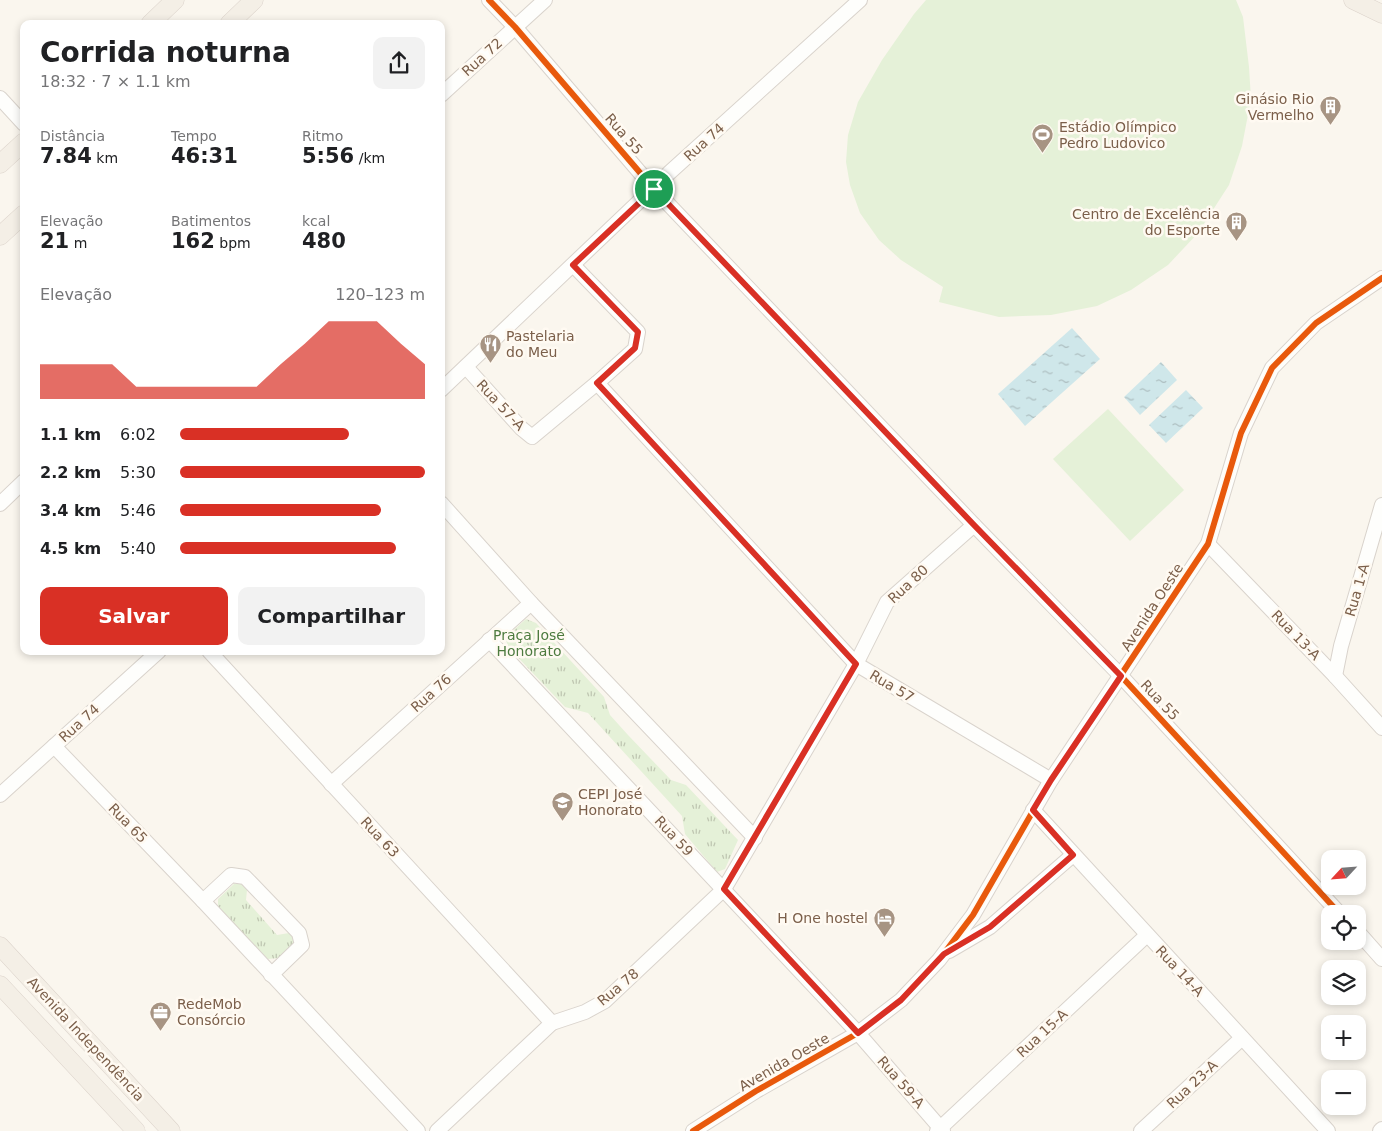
<!DOCTYPE html>
<html lang="pt">
<head>
<meta charset="utf-8">
<style>
	body { margin:0; font-family:"DejaVu Sans",sans-serif; background:#f2f2f2; color:#202124; height:100vh; display:flex; flex-direction:column; font-size:19px; white-space:nowrap }
	* { box-sizing:border-box; margin:0 }
	p { font-size:16px; color:#757577 }
	.icon { flex:none; width:28px; height:28px; fill:none; stroke:currentColor; stroke-width:2; stroke-linecap:round; stroke-linejoin:round }
	.map { position:relative; flex:1; overflow:hidden }
	.sheet { position:absolute; left:20px; top:20px; width:425px; height:635px; display:flex; flex-direction:column; background:#fff; border-radius:10px; box-shadow:0 2px 8px #0003 }
	.sheet>* { flex:none }
	.needle { width:32px; rotate:244deg }
	.buttons { position:absolute; left:1321px; top:850px; display:grid; gap:10px }
	.buttons a { display:grid; place-items:center; width:45px; height:45px; border-radius:10px; background:#fff; box-shadow:0 2px 8px #0003; font-size:25px }
	.pin { position:absolute; display:grid; place-items:center; width:42px; height:42px; color:#fff; margin:-21px; border:2px solid #fff; border-radius:50%; box-shadow:0 1px 5px #0007 }
	.round { display:grid; place-items:center; flex:none; width:52px; height:52px; border-radius:10px; background:#f2f2f2 }
	.head { display:flex; align-items:center; justify-content:space-between; height:85px; padding:0 20px }
	h1 { font-size:28px; font-weight:800; line-height:38px }
	.stats { display:grid; grid-template-columns:repeat(3,1fr); gap:8px; height:85px; padding:5px 20px }
	.stats div { display:grid; align-content:center }
	.stats b { font-size:21px; font-weight:800 }
	.stats small { font-size:14px; font-weight:400 }
	.stats p { font-size:14px }
	.chart { height:140px; padding:10px 20px }
	.chart p { display:flex; justify-content:space-between }
	.chart svg { width:100%; height:90px; margin-top:5px; fill:#d93025; opacity:.7 }
	.primary-button { display:flex; gap:10px; margin-top:auto; padding:10px 20px }
	.primary-button a { flex:1; height:58px; border-radius:10px; background:#d93025; color:#fff; font-size:20px; font-weight:800; line-height:58px; text-align:center }
	.primary-button a+a { background:#f2f2f2; color:#202124 }
	ul { padding:0 20px; list-style:none; font-size:16px }
	li { display:grid; grid-template-columns:80px 60px 1fr; align-items:center; height:38px }
	li i { height:12px; border-radius:6px; background:#d93025 }
	.map>svg:first-child { display:block }
	.grass { fill:url(#grass-tufts) }
	.pitch { fill:#e5f1d8 }
	.water { fill:url(#water-ripples) }
	.lines { fill:none; stroke-linecap:round; stroke-linejoin:round }
	.minor-casing { stroke:#d9d3cc; stroke-width:16 }
	.major-casing { stroke:#dbd2ca; stroke-width:19 }
	.minor { stroke:#fefefc; stroke-width:14 }
	.major { stroke:#f4efe6; stroke-width:18 }
	.cycleway-casing { stroke:#fffaf2; stroke-width:9 }
	.cycleway { stroke:#e8590c; stroke-width:6 }
	.route-casing { stroke:#fff; stroke-width:10 }
	.route { stroke:#d93025; stroke-width:6 }
	.labels { text-anchor:middle; stroke-width:5; stroke-linejoin:round; paint-order:stroke }
	.street-label { font-size:14px; fill:#7b5f4a; stroke:#fffaf2 }
	.poi-label { font-size:14px; fill:#7b5f4a; stroke:#fffaf2; text-anchor:start }
	.park-label { font-size:14px; fill:#4d7b3f; stroke:#fffaf2 }
</style>
</head>
<body>
<div class="map">
<svg width="1382" height="1131" viewBox="0 0 1382 1131">
	<defs>
		<pattern id="grass-tufts" width="24" height="20" patternUnits="userSpaceOnUse" patternTransform="scale(1.25)"><rect width="24" height="20" fill="#e5f1d8"/><path d="M3 7l-1-3M5 7V3M7 7l1-3M15 17l-1-3M17 17v-4M19 17l1-3" fill="none" stroke="#bfc6b1"/></pattern>
		<pattern id="water-ripples" width="26" height="14" patternUnits="userSpaceOnUse" patternTransform="scale(1.25)"><rect width="26" height="14" fill="#cfe7ea"/><path d="M2 4q2-2 4 0t4 0M15 11q2-2 4 0t4 0" fill="none" stroke="#adbec0"/></pattern>
	</defs>
	<rect width="100%" height="100%" fill="#faf6ee"/>
	<g class="grass">
		<path d="M526,619L536,623L604,697L610,715L628,735L671,780L686,785L738,840L725,869L717,872L685,834L682,816L588,713L565,707L509,648L505,638Z"/>
		<path d="M234,884H242L247,890L246,900L277,935L289,933L294,938V944L279,958L268,959L218,908V899Z"/>
	</g>
	<g class="pitch">
		<path d="M926,0H1236L1243,17L1249,67L1251,99L1242,146L1229,185L1198,233L1168,265L1131,290L1097,306L1051,315L999,317L939,302L943,287L901,260L879,240L860,213L850,185L846,162L848,135L858,102L882,60L914,14Z"/>
		<path d="M1108,409L1184,490L1130,541L1053,459Z"/>
	</g>
	<g class="water">
		<path d="M1072,328L1100,359L1025,426L998,394Z"/>
		<path d="M1161,362L1177,380L1140,415L1124,397Z"/>
		<path d="M1186,390L1203,408L1166,443L1149,425Z"/>
	</g>
	<g class="lines">
		<defs>
			<g id="minor">
				<path d="M489,0L515,27L654,189L974,525L1121,676L1340,914"/>
				<path d="M441,95L545,0"/>
				<path d="M0,98L24,124"/>
				<path d="M466,367L521,428L532,437L597,383L635,349L638,332L573,265"/>
				<path d="M597,383L856,664L1051,780"/>
				<path d="M441,390L669,173L860,0"/>
				<path d="M441,503L531,603L755,838"/>
				<path d="M0,504L24,481"/>
				<path d="M1208,544L1335,676L1382,728"/>
				<path d="M489,640L858,1033L943,1131"/>
				<path d="M209,651L552,1023"/>
				<path d="M1335,676L1341,646L1382,505"/>
				<path d="M54,746L203,901L418,1131"/>
				<path d="M331,784L531,603"/>
				<path d="M0,795L159,651"/>
				<path d="M1033,810L1328,1131"/>
				<path d="M203,901L231,875L245,877L299,933L302,945L271,975"/>
				<path d="M1358,932L1382,959"/>
				<path d="M949,951L990,927L1073,855"/>
				<path d="M437,1131L552,1023L585,1012L605,1001L724,889L856,664L887,602L974,525"/>
				<path d="M693,1131L756,1091L858,1033L901,1000L939,960L973,915L1051,780L1208,544L1241,433L1272,368L1316,323L1382,278"/>
				<path d="M937,1131L1147,935"/>
				<path d="M1141,1131L1242,1038"/>
				<path d="M1380,1131L1382,1129"/>
			</g>
			<g id="major">
				<path d="M1353,0L1382,14"/>
				<path d="M150,24L175,0"/>
				<path d="M229,24L254,0"/>
				<path d="M0,164L24,142"/>
				<path d="M0,236L24,214"/>
				<path d="M0,946L171,1131"/>
				<path d="M0,985L136,1131"/>
			</g>
		</defs>
		<use href="#minor" class="minor-casing"/>
		<use href="#major" class="major-casing"/>
		<use href="#minor" class="minor"/>
		<use href="#major" class="major"/>
		<defs>
			<g id="cycleway">
				<path d="M489,0L515,27L654,189L974,525L1121,676L1340,914"/>
				<path d="M693,1131L756,1091L858,1033L901,1000L939,960L973,915L1051,780L1208,544L1241,433L1272,368L1316,323L1382,278"/>
			</g>
		</defs>
		<use href="#cycleway" class="cycleway-casing"/>
		<use href="#cycleway" class="cycleway"/>
	</g>
	<g class="lines">
		<defs>
			<path id="route" d="M654,189L974,525L1121,676L1051,780L1033,810L1073,855L990,927L944,954L901,1000L858,1033L724,889L856,664L597,383L635,348L638,332L573,265Z"/>
		</defs>
		<use href="#route" class="route-casing"/>
		<use href="#route" class="route"/>
	</g>
	<defs>
		<symbol id="building-pin" viewBox="-11 -11 22 30"><path d="M0 17L-7.5 6A9.5 9.5 0 1 1 7.5 6Z" fill="#a79483" stroke="#fffaf2"/><path d="M-4-6H4V6H1V3H-1V6H-4ZM-2.5-4.3h1.7v1.8h-1.7ZM.8-4.3h1.7v1.8H.8ZM-2.5-1h1.7V.8h-1.7ZM.8-1h1.7V.8H.8Z" fill="#fff"/></symbol>
		<symbol id="stadium-pin" viewBox="-11 -11 22 30"><path d="M0 17L-7.5 6A9.5 9.5 0 1 1 7.5 6Z" fill="#a79483" stroke="#fffaf2"/><path d="M0-5a6.5 5 0 1 0 0 10a6.5 5 0 1 0 0-10ZM-3.5-1.8h7v3.6h-7Z" fill="#fff"/></symbol>
		<symbol id="restaurant-pin" viewBox="-11 -11 22 30"><path d="M0 17L-7.5 6A9.5 9.5 0 1 1 7.5 6Z" fill="#a79483" stroke="#fffaf2"/><path d="M-5-6h1v4h1v-4h1v4h1v-4h1v5L-1.5 .5V6h-2V.5L-5-1ZM5-6V6H3V1.5H1.5Q1.5-4 5-6Z" fill="#fff"/></symbol>
		<symbol id="school-pin" viewBox="-11 -11 22 30"><path d="M0 17L-7.5 6A9.5 9.5 0 1 1 7.5 6Z" fill="#a79483" stroke="#fffaf2"/><path d="M0-5L7-2L0 1L-7-2ZM-4 1L0 2.5L4 1V4Q0 6-4 4Z" fill="#fff"/></symbol>
		<symbol id="hotel-pin" viewBox="-11 -11 22 30"><path d="M0 17L-7.5 6A9.5 9.5 0 1 1 7.5 6Z" fill="#a79483" stroke="#fffaf2"/><path d="M-6-4.5h1.5V1H6V5H4.5V3h-9V5H-6ZM-4 0a1.8 1.8 0 1 1 3.6 0ZM.5 0V-2.5h3Q6-2.5 6 0Z" fill="#fff"/></symbol>
		<symbol id="office-pin" viewBox="-11 -11 22 30"><path d="M0 17L-7.5 6A9.5 9.5 0 1 1 7.5 6Z" fill="#a79483" stroke="#fffaf2"/><path d="M-6-3h4V-5.5h4V-3h4V5H-6ZM-1-4.5V-3h2v-1.5ZM-6 0V1H6V0Z" fill="#fff"/></symbol>
	</defs>
	<g fill-rule="evenodd">
		<use href="#building-pin" x="1318" y="94" width="25" height="34"/>
		<use href="#stadium-pin" x="1030" y="122" width="25" height="34"/>
		<use href="#building-pin" x="1224" y="210" width="25" height="34"/>
		<use href="#restaurant-pin" x="478" y="332" width="25" height="34"/>
		<use href="#school-pin" x="550" y="790" width="25" height="34"/>
		<use href="#hotel-pin" x="872" y="906" width="25" height="34"/>
		<use href="#office-pin" x="148" y="1000" width="25" height="34"/>
	</g>
	<g class="labels">
		<g class="street-label">
			<text transform="translate(482 57) rotate(-42)" y="5">Rua 72</text>
			<text transform="translate(624 134) rotate(49)" y="5">Rua 55</text>
			<text transform="translate(704 142) rotate(-42)" y="5">Rua 74</text>
			<text transform="translate(501 405) rotate(47)" y="5">Rua 57-A</text>
			<text transform="translate(908 584) rotate(-43)" y="5">Rua 80</text>
			<text transform="translate(1357 590) rotate(-74)" y="5">Rua 1-A</text>
			<text transform="translate(1152 607) rotate(-57)" y="5">Avenida Oeste</text>
			<text transform="translate(1296 635) rotate(46)" y="5">Rua 13-A</text>
			<text transform="translate(892 686) rotate(31)" y="5">Rua 57</text>
			<text transform="translate(431 693) rotate(-42)" y="5">Rua 76</text>
			<text transform="translate(1160 700) rotate(47)" y="5">Rua 55</text>
			<text transform="translate(79 723) rotate(-42)" y="5">Rua 74</text>
			<text transform="translate(128 823) rotate(46)" y="5">Rua 65</text>
			<text transform="translate(674 836) rotate(47)" y="5">Rua 59</text>
			<text transform="translate(380 837) rotate(47)" y="5">Rua 63</text>
			<text transform="translate(1180 971) rotate(47)" y="5">Rua 14-A</text>
			<text transform="translate(618 987) rotate(-40)" y="5">Rua 78</text>
			<text transform="translate(1042 1033) rotate(-43)" y="5">Rua 15-A</text>
			<text transform="translate(86 1039) rotate(47)" y="5">Avenida Independência</text>
			<text transform="translate(784 1062) rotate(-30)" y="5">Avenida Oeste</text>
			<text transform="translate(901 1082) rotate(49)" y="5">Rua 59-A</text>
			<text transform="translate(1192 1084) rotate(-43)" y="5">Rua 23-A</text>
		</g>
		<g class="poi-label">
			<text x="1314" y="104" text-anchor="end">Ginásio Rio<tspan x="1314" dy="16">Vermelho</tspan></text>
			<text x="1059" y="132">Estádio Olímpico<tspan x="1059" dy="16">Pedro Ludovico</tspan></text>
			<text x="1220" y="219" text-anchor="end">Centro de Excelência<tspan x="1220" dy="16">do Esporte</tspan></text>
			<text x="506" y="341">Pastelaria<tspan x="506" dy="16">do Meu</tspan></text>
			<text x="578" y="799">CEPI José<tspan x="578" dy="16">Honorato</tspan></text>
			<text x="868" y="923" text-anchor="end">H One hostel</text>
			<text x="177" y="1009">RedeMob<tspan x="177" dy="16">Consórcio</tspan></text>
		</g>
		<g class="park-label">
			<text x="529" y="640">Praça José<tspan x="529" dy="16">Honorato</tspan></text>
		</g>
	</g>
</svg>
<div class="buttons">
<a><svg class="needle" viewBox="-14 -14 28 28"><path d="M0-13l5 13h-10z" fill="#e53935"/><path d="M0 13l5-13h-10z" fill="#757577"/></svg></a>
<a><svg class="icon" aria-label="locate" viewBox="0 0 24 24"><circle cx="12" cy="12" r="6"/><path d="M12 2v4M12 18v4M2 12h4M18 12h4"/></svg></a>
<a><svg class="icon" aria-label="layers" viewBox="0 0 24 24"><path d="M12 4l9 5-9 5-9-5zM3 14l9 5 9-5"/></svg></a>
<a>+</a>
<a>−</a>
</div>
<div class="pin" style="left:654px;top:189px;background:#1e9e55"><svg class="icon" aria-label="arrive" viewBox="0 0 24 24"><path d="M6 21V4h12l-3 4 3 4H6"/></svg></div>
<section class="sheet">
<div class="head"><div><h1>Corrida noturna</h1><p>18:32 · 7 × 1.1 km</p></div><a class="round"><svg class="icon" aria-label="share" viewBox="0 0 24 24"><path d="M12 15V3M7 8l5-5 5 5M5 13v7h14v-7"/></svg></a></div>
<div class="stats">
<div><p>Distância</p><b>7.84<small> km</small></b></div>
<div><p>Tempo</p><b>46:31</b></div>
<div><p>Ritmo</p><b>5:56<small> /km</small></b></div>
</div>
<div class="stats">
<div><p>Elevação</p><b>21<small> m</small></b></div>
<div><p>Batimentos</p><b>162<small> bpm</small></b></div>
<div><p>kcal</p><b>480</b></div>
</div>
<div class="chart"><p><span>Elevação</span>120–123 m</p>
<svg viewBox="0 0 160 44" preserveAspectRatio="none"><path d="M0 44V27L10 27L20 27L30 27L40 38L50 38L60 38L70 38L80 38L90 38L100 27L110 17L120 6L130 6L140 6L150 17L160 27V44z"/></svg>
</div>
<ul>
<li><b>1.1 km</b>6:02<i style="width:69%"></i></li>
<li><b>2.2 km</b>5:30<i style="width:100%"></i></li>
<li><b>3.4 km</b>5:46<i style="width:82%"></i></li>
<li><b>4.5 km</b>5:40<i style="width:88%"></i></li>
</ul>
<div class="primary-button"><a>Salvar</a><a>Compartilhar</a></div>
</section>
</div>
</body>
</html>
